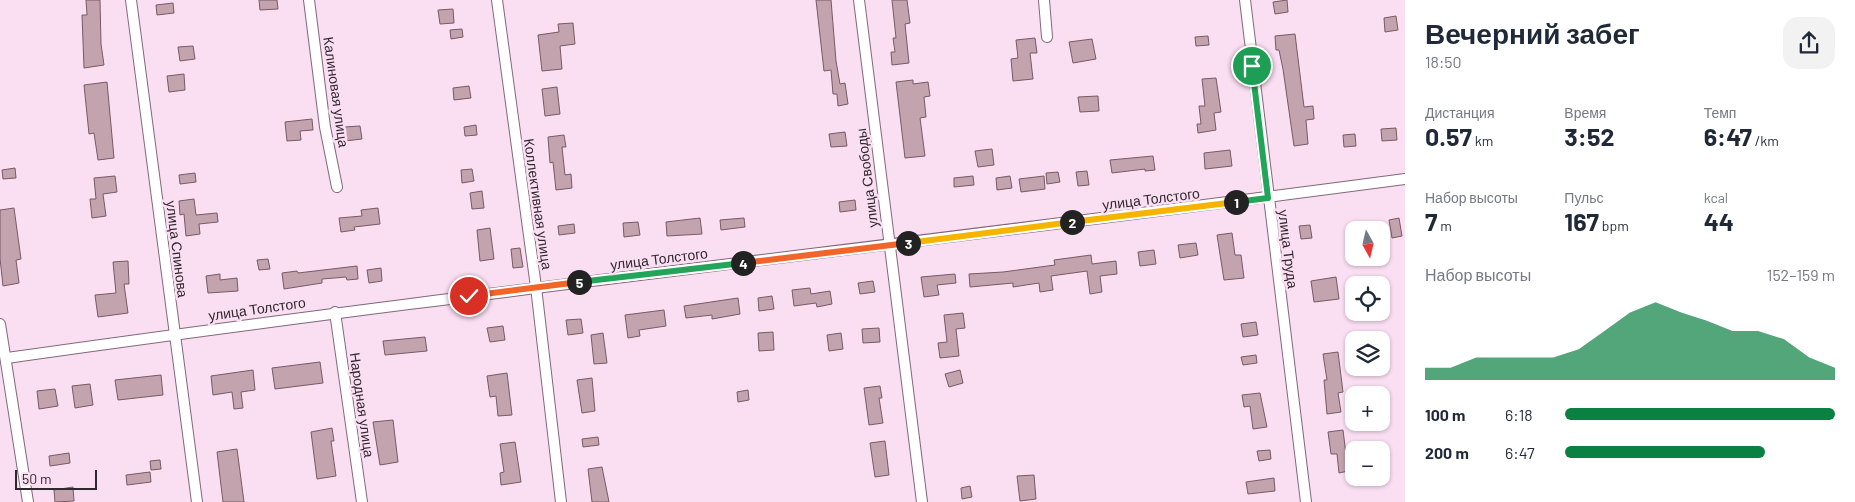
<!DOCTYPE html>
<html lang="ru">
<head>
<meta charset="utf-8">
<style>
	body { margin:0; font-family:Barlow,sans-serif; background:#f2f2f3; color:#1f2937; height:100vh; display:flex; flex-direction:column; font-size:19px; white-space:nowrap }
	* { box-sizing:border-box; margin:0 }
	p { font-size:16px; color:#747a83 }
	.icon { flex:none; width:28px; height:28px; fill:none; stroke:currentColor; stroke-width:2; stroke-linecap:round; stroke-linejoin:round }
	.map { position:relative; flex:1; overflow:hidden }
	.drawer { display:flex; flex-direction:column; background:#fff; width:450px }
	.drawer>* { flex:none }
	.needle { width:32px; rotate:172deg }
	.fabs { position:absolute; left:1345px; top:221px; display:grid; gap:10px }
	.fabs a { display:grid; place-items:center; width:45px; height:45px; border-radius:10px; background:#fff; box-shadow:0 1px 4px #0004; font-size:25px }
	.scale { position:absolute; left:15px; bottom:12px; width:82px; box-sizing:border-box; padding-left:5px; border:2px solid #31272f; border-top:0; font-size:14px; line-height:18px; white-space:nowrap; color:#31272f; -webkit-text-stroke:4px #fadef2; paint-order:stroke }
	.pin { position:absolute; display:grid; place-items:center; width:42px; height:42px; color:#fff; margin:-21px; border:2px solid #fff; border-radius:50%; box-shadow:0 1px 5px #0007 }
	.km { position:absolute; width:25px; height:25px; margin:-12px; border-radius:50%; background:#222; color:#fff; font-size:14px; line-height:25px; text-align:center }
	.round { display:grid; place-items:center; flex:none; width:52px; height:52px; border-radius:15px; background:#f2f2f3 }
	.summary { display:flex; align-items:center; justify-content:space-between; height:85px; padding:0 20px }
	h1 { font-size:28px; font-weight:700; line-height:38px }
	.stats { display:grid; grid-template-columns:repeat(3,1fr); gap:8px; height:85px; padding:5px 20px }
	.stats div { display:grid; align-content:center }
	.stats b { font-size:25px; font-weight:700 }
	.stats small { font-size:14px; font-weight:400 }
	.stats p { font-size:14px }
	.chart { height:140px; padding:10px 20px }
	.chart p { display:flex; justify-content:space-between }
	.chart svg { width:100%; height:90px; margin-top:5px; fill:#0b8043; opacity:.7 }
	ul { padding:0 20px; list-style:none; font-size:16px }
	li { display:grid; grid-template-columns:80px 60px 1fr; align-items:center; height:38px }
	li i { height:12px; border-radius:6px; background:#0b8043 }
	main { display:flex; flex:1; min-height:0 }
	.map>svg:first-child { display:block }
	.building { fill:#c3a3ae; stroke:#775a64 }
	.lines { fill:none; stroke-linecap:round; stroke-linejoin:round }
	.street-casing { stroke:#80687a; stroke-width:12 }
	.street { stroke:#fff; stroke-width:10 }
	.split-1-casing { stroke:#fff; stroke-width:10 }
	.split-2-casing { stroke:#fff; stroke-width:10 }
	.split-3-casing { stroke:#fff; stroke-width:10 }
	.split-4-casing { stroke:#fff; stroke-width:10 }
	.split-5-casing { stroke:#fff; stroke-width:10 }
	.split-6-casing { stroke:#fff; stroke-width:10 }
	.split-1 { stroke:#22a559; stroke-width:6 }
	.split-2 { stroke:#f5b400; stroke-width:6 }
	.split-3 { stroke:#f5b400; stroke-width:6 }
	.split-4 { stroke:#f0652b; stroke-width:6 }
	.split-5 { stroke:#22a559; stroke-width:6 }
	.split-6 { stroke:#f0652b; stroke-width:6 }
	.labels { text-anchor:middle; stroke-width:5; stroke-linejoin:round; paint-order:stroke }
	.street-label { font-size:14px; fill:#31272f; stroke:#fadef2 }
</style>
</head>
<body>
<main>
<div class="map">
<svg width="1405" height="502" viewBox="0 0 1405 502">
	<rect width="100%" height="100%" fill="#fadef2"/>
	<g class="building">
		<path d="M86,0H100L101,44L104,65L84,68L82,15H87Z"/>
		<path d="M259,0H277L278,9L260,10Z"/>
		<path d="M816,0H831L836,61L840,84L845,83L848,104L838,106L837,94H833L831,70L824,71Z"/>
		<path d="M892,0H907L910,23L905,24L909,63L892,65L891,52H895L893,38H896Z"/>
		<path d="M1287,0L1288,12L1275,14L1273,2Z"/>
		<path d="M173,3L174,13L157,15L156,5Z"/>
		<path d="M453,9L454,23L440,24L438,10Z"/>
		<path d="M1396,16L1398,30L1385,32L1384,18Z"/>
		<path d="M573,23L575,44L560,46L562,69L542,71L538,35L559,32L558,24Z"/>
		<path d="M462,29L463,37L451,39L450,30Z"/>
		<path d="M1295,34L1304,107L1313,106L1314,119L1306,120L1308,144L1294,146L1283,69L1279,50H1276L1275,36Z"/>
		<path d="M1208,36L1209,45L1196,46L1195,37Z"/>
		<path d="M1035,38L1037,53H1030L1033,79L1013,81L1011,59L1018,58L1016,40Z"/>
		<path d="M1092,39L1096,59L1073,63L1069,42Z"/>
		<path d="M193,46L195,59L180,61L178,47Z"/>
		<path d="M184,74L185,90L169,92L167,76Z"/>
		<path d="M1216,78L1221,112L1214,113L1216,130L1198,133L1197,124H1201L1199,106H1205L1202,79Z"/>
		<path d="M913,80V84L928,82L930,96L924,97L926,117L920,118L925,156L905,158L896,82Z"/>
		<path d="M107,82L114,158L98,160L94,133L89,134L84,85Z"/>
		<path d="M469,86L471,98L454,100L453,88Z"/>
		<path d="M557,87L560,114L545,116L542,89Z"/>
		<path d="M1098,96L1099,111L1080,112L1078,97Z"/>
		<path d="M312,119L313,130L300,131L301,140L287,141L285,122Z"/>
		<path d="M476,125L477,135L465,136L464,127Z"/>
		<path d="M360,126L362,139L345,141L344,127Z"/>
		<path d="M1396,128L1397,140L1382,141L1381,129Z"/>
		<path d="M845,132L847,146L831,147L829,134Z"/>
		<path d="M1355,134L1356,146L1344,147L1343,135Z"/>
		<path d="M564,135L566,147H562L565,175L571,174L572,188L556,190L553,162L550,163L548,137Z"/>
		<path d="M992,149L994,165L978,167L975,151Z"/>
		<path d="M1230,150L1232,166L1205,169L1204,153Z"/>
		<path d="M1153,156L1155,170L1145,171V169L1112,173L1110,160Z"/>
		<path d="M15,168L16,178L3,179L2,170Z"/>
		<path d="M472,169L474,181L462,183L461,170Z"/>
		<path d="M1087,171L1089,185L1078,186L1076,172Z"/>
		<path d="M1058,172L1060,182L1047,184L1046,173Z"/>
		<path d="M195,173L196,182L180,184L179,175Z"/>
		<path d="M115,176L117,192L103,194L106,216L92,218L90,199H96L94,178Z"/>
		<path d="M973,176L974,185L954,187V178Z"/>
		<path d="M1010,176L1012,188L997,190L996,178Z"/>
		<path d="M1044,176L1045,189L1021,192L1019,179Z"/>
		<path d="M482,191L484,208L472,209L470,193Z"/>
		<path d="M194,199L196,215L217,213L218,222L199,224L200,234L186,236L184,214L180,215L179,201Z"/>
		<path d="M855,200L856,210L840,212L839,202Z"/>
		<path d="M14,208L21,259L16,260L19,283L3,286L0,258V210Z"/>
		<path d="M378,208L380,224L354,227L355,230L341,232L339,218L362,216L361,210Z"/>
		<path d="M700,218L702,234L667,236L666,222Z"/>
		<path d="M744,218L745,227L721,230L720,220Z"/>
		<path d="M1399,218L1402,236L1392,238L1389,220Z"/>
		<path d="M638,222L640,235L624,237L623,223Z"/>
		<path d="M574,224L575,233L559,235L558,226Z"/>
		<path d="M1310,225L1312,238L1301,239L1299,226Z"/>
		<path d="M490,228L494,259L480,261L477,230Z"/>
		<path d="M1232,233L1235,255H1241L1244,278L1224,280L1217,235Z"/>
		<path d="M1196,243L1198,255L1180,258L1178,245Z"/>
		<path d="M520,248L523,267L513,268L511,249Z"/>
		<path d="M1154,250L1156,264L1140,266L1138,252Z"/>
		<path d="M1091,255L1092,264L1116,261L1117,274L1100,276L1102,292L1090,294L1087,271L1051,276L1053,290L1040,292L1039,283L1013,287V283L970,287L969,274L1003,272L1055,265L1054,260Z"/>
		<path d="M268,259L270,269L259,270L257,260Z"/>
		<path d="M128,261L129,284H124L128,313L98,317L95,295L116,293L113,262Z"/>
		<path d="M357,266L358,279L347,280L346,277L322,279V283L284,289L282,273L297,271L298,273Z"/>
		<path d="M381,268L382,281L369,283L367,270Z"/>
		<path d="M220,274V280L237,278L238,291L208,293L206,276Z"/>
		<path d="M955,274L956,283L937,285L939,295L924,297L921,277Z"/>
		<path d="M1336,277L1339,299L1314,302L1311,281Z"/>
		<path d="M873,281L875,292L860,294L858,283Z"/>
		<path d="M810,288L811,294L830,291L832,304L817,307L816,303L794,306L792,290Z"/>
		<path d="M772,296L774,309L759,311L758,298Z"/>
		<path d="M738,298L740,314L712,319V315L686,318L684,306Z"/>
		<path d="M664,310L666,326L639,330L640,336L628,338L625,315Z"/>
		<path d="M963,313L965,328L956,329L959,356L940,358L938,343L947,342L944,315Z"/>
		<path d="M581,319L583,333L568,335L566,320Z"/>
		<path d="M1256,322L1258,335L1243,337L1241,324Z"/>
		<path d="M503,326L505,340L490,342L487,328Z"/>
		<path d="M879,328L880,342L863,343L862,329Z"/>
		<path d="M773,332L774,350L759,351L758,333Z"/>
		<path d="M603,333L607,363L594,364L591,335Z"/>
		<path d="M841,333L843,349L829,351L827,335Z"/>
		<path d="M425,337L427,351L385,355L383,341Z"/>
		<path d="M1338,352L1343,392L1338,393L1341,412L1327,414L1324,380H1327L1323,354Z"/>
		<path d="M1256,355L1257,363L1243,365L1241,357Z"/>
		<path d="M320,362L323,383L275,389L272,368Z"/>
		<path d="M253,370L255,390L241,392L243,408L234,409L232,392L213,395L211,376Z"/>
		<path d="M960,370L963,383L949,387L945,374Z"/>
		<path d="M507,373L512,415L498,416L496,396L490,397L487,376Z"/>
		<path d="M161,375L163,395L118,400L115,380Z"/>
		<path d="M592,378L595,411L582,413L577,380Z"/>
		<path d="M90,384L93,405L75,408L72,386Z"/>
		<path d="M880,386L882,398H879L883,423L869,425L864,388Z"/>
		<path d="M55,389L58,406L39,409L37,391Z"/>
		<path d="M748,390L749,400L738,402L737,392Z"/>
		<path d="M1260,393L1267,427L1253,429L1250,406L1244,407L1242,395Z"/>
		<path d="M393,420L398,462L380,465L373,422Z"/>
		<path d="M332,428L334,441H331L336,476L317,479L311,432Z"/>
		<path d="M1343,430L1348,471L1339,473L1337,454H1331L1328,432Z"/>
		<path d="M598,437L599,445L583,447L582,439Z"/>
		<path d="M885,441L889,475L875,477L870,443Z"/>
		<path d="M515,442L521,482L501,485L500,473L504,472L500,444Z"/>
		<path d="M237,449L244,502H223L217,452Z"/>
		<path d="M1270,450L1271,459L1259,461L1257,451Z"/>
		<path d="M69,453L70,463L50,466L49,456Z"/>
		<path d="M160,460L161,469L151,470L150,461Z"/>
		<path d="M602,467L609,502H592L588,469Z"/>
		<path d="M150,472L151,482L127,485L126,475Z"/>
		<path d="M1034,475L1036,499L1020,501L1017,476Z"/>
		<path d="M1274,478L1275,491L1248,494L1246,482Z"/>
		<path d="M970,486L972,497L962,499L961,488Z"/>
		<path d="M73,487L74,501L55,502L54,490Z"/>
	</g>
	<g class="lines">
		<defs>
			<g id="street">
				<path d="M131,0L197,502"/>
				<path d="M309,0L325,127L337,187"/>
				<path d="M497,0L536,287L561,502"/>
				<path d="M859,0L922,502"/>
				<path d="M1044,0L1047,37"/>
				<path d="M1245,0L1306,502"/>
				<path d="M335,312L362,502"/>
				<path d="M0,324L28,502"/>
				<path d="M7,358C472,292 939,241 1405,179"/>
			</g>
		</defs>
		<use href="#street" class="street-casing"/>
		<use href="#street" class="street"/>
	</g>
	<g class="lines">
		<defs>
			<path id="split-1" d="M1236,202L1268,198L1252,66"/>
			<path id="split-2" d="M1072,222L1236,202"/>
			<path id="split-3" d="M908,243L1072,222"/>
			<path id="split-4" d="M743,263L908,243"/>
			<path id="split-5" d="M579,282L743,263"/>
			<path id="split-6" d="M469,296L579,282"/>
		</defs>
		<use href="#split-1" class="split-1-casing"/>
		<use href="#split-2" class="split-2-casing"/>
		<use href="#split-3" class="split-3-casing"/>
		<use href="#split-4" class="split-4-casing"/>
		<use href="#split-5" class="split-5-casing"/>
		<use href="#split-6" class="split-6-casing"/>
		<use href="#split-1" class="split-1"/>
		<use href="#split-2" class="split-2"/>
		<use href="#split-3" class="split-3"/>
		<use href="#split-4" class="split-4"/>
		<use href="#split-5" class="split-5"/>
		<use href="#split-6" class="split-6"/>
	</g>
	<g class="labels">
		<g class="street-label">
			<text transform="translate(336 92) rotate(82)" y="5">Калиновая улица</text>
			<text transform="translate(867 178) rotate(-97)" y="5">улица Свободы</text>
			<text transform="translate(1151 199) rotate(-7)" y="5">улица Толстого</text>
			<text transform="translate(538 204) rotate(82)" y="5">Коллективная улица</text>
			<text transform="translate(177 249) rotate(83)" y="5">улица Спинова</text>
			<text transform="translate(1288 249) rotate(83)" y="5">улица Труда</text>
			<text transform="translate(659 259) rotate(-7)" y="5">улица Толстого</text>
			<text transform="translate(257 309) rotate(-8)" y="5">улица Толстого</text>
			<text transform="translate(362 405) rotate(82)" y="5">Народная улица</text>
		</g>
	</g>
</svg>
<div class="fabs">
<a><svg class="needle" viewBox="-14 -14 28 28"><path d="M0-13l5 13h-10z" fill="#e53935"/><path d="M0 13l5-13h-10z" fill="#747a83"/></svg></a>
<a><svg class="icon" aria-label="locate" viewBox="0 0 24 24"><circle cx="12" cy="12" r="6"/><path d="M12 2v4M12 18v4M2 12h4M18 12h4"/></svg></a>
<a><svg class="icon" aria-label="layers" viewBox="0 0 24 24"><path d="M12 4l9 5-9 5-9-5zM3 14l9 5 9-5"/></svg></a>
<a>+</a>
<a>−</a>
</div>
<div class="scale">50 m</div>
<div class="pin" style="left:1252px;top:66px;background:#1e9e55"><svg class="icon" aria-label="arrive" viewBox="0 0 24 24"><path d="M6 21V4h12l-3 4 3 4H6"/></svg></div>
<div class="pin" style="left:469px;top:296px;background:#d93025"><svg class="icon" aria-label="check" viewBox="0 0 24 24"><path d="M5 12l5 5 9-10"/></svg></div>
<b class="km" style="left:1236px;top:202px">1</b>
<b class="km" style="left:1072px;top:222px">2</b>
<b class="km" style="left:908px;top:243px">3</b>
<b class="km" style="left:743px;top:263px">4</b>
<b class="km" style="left:579px;top:282px">5</b>
</div>
<section class="drawer">
<div class="summary"><div><h1>Вечерний забег</h1><p>18:50</p></div><a class="round"><svg class="icon" aria-label="share" viewBox="0 0 24 24"><path d="M12 15V3M7 8l5-5 5 5M5 13v7h14v-7"/></svg></a></div>
<div class="stats">
<div><p>Дистанция</p><b>0.57<small> km</small></b></div>
<div><p>Время</p><b>3:52</b></div>
<div><p>Темп</p><b>6:47<small> /km</small></b></div>
</div>
<div class="stats">
<div><p>Набор высоты</p><b>7<small> m</small></b></div>
<div><p>Пульс</p><b>167<small> bpm</small></b></div>
<div><p>kcal</p><b>44</b></div>
</div>
<div class="chart"><p><span>Набор высоты</span>152–159 m</p>
<svg viewBox="0 0 160 44" preserveAspectRatio="none"><path d="M0 44V38L10 38L20 33L30 33L40 33L50 33L60 29L70 20L80 11L90 6L100 11L110 15L120 20L130 20L140 24L150 33L160 38V44z"/></svg>
</div>
<ul>
<li><b>100 m</b>6:18<i style="width:100%"></i></li>
<li><b>200 m</b>6:47<i style="width:74%"></i></li>
</ul>
</section>
</main>
</body>
</html>
